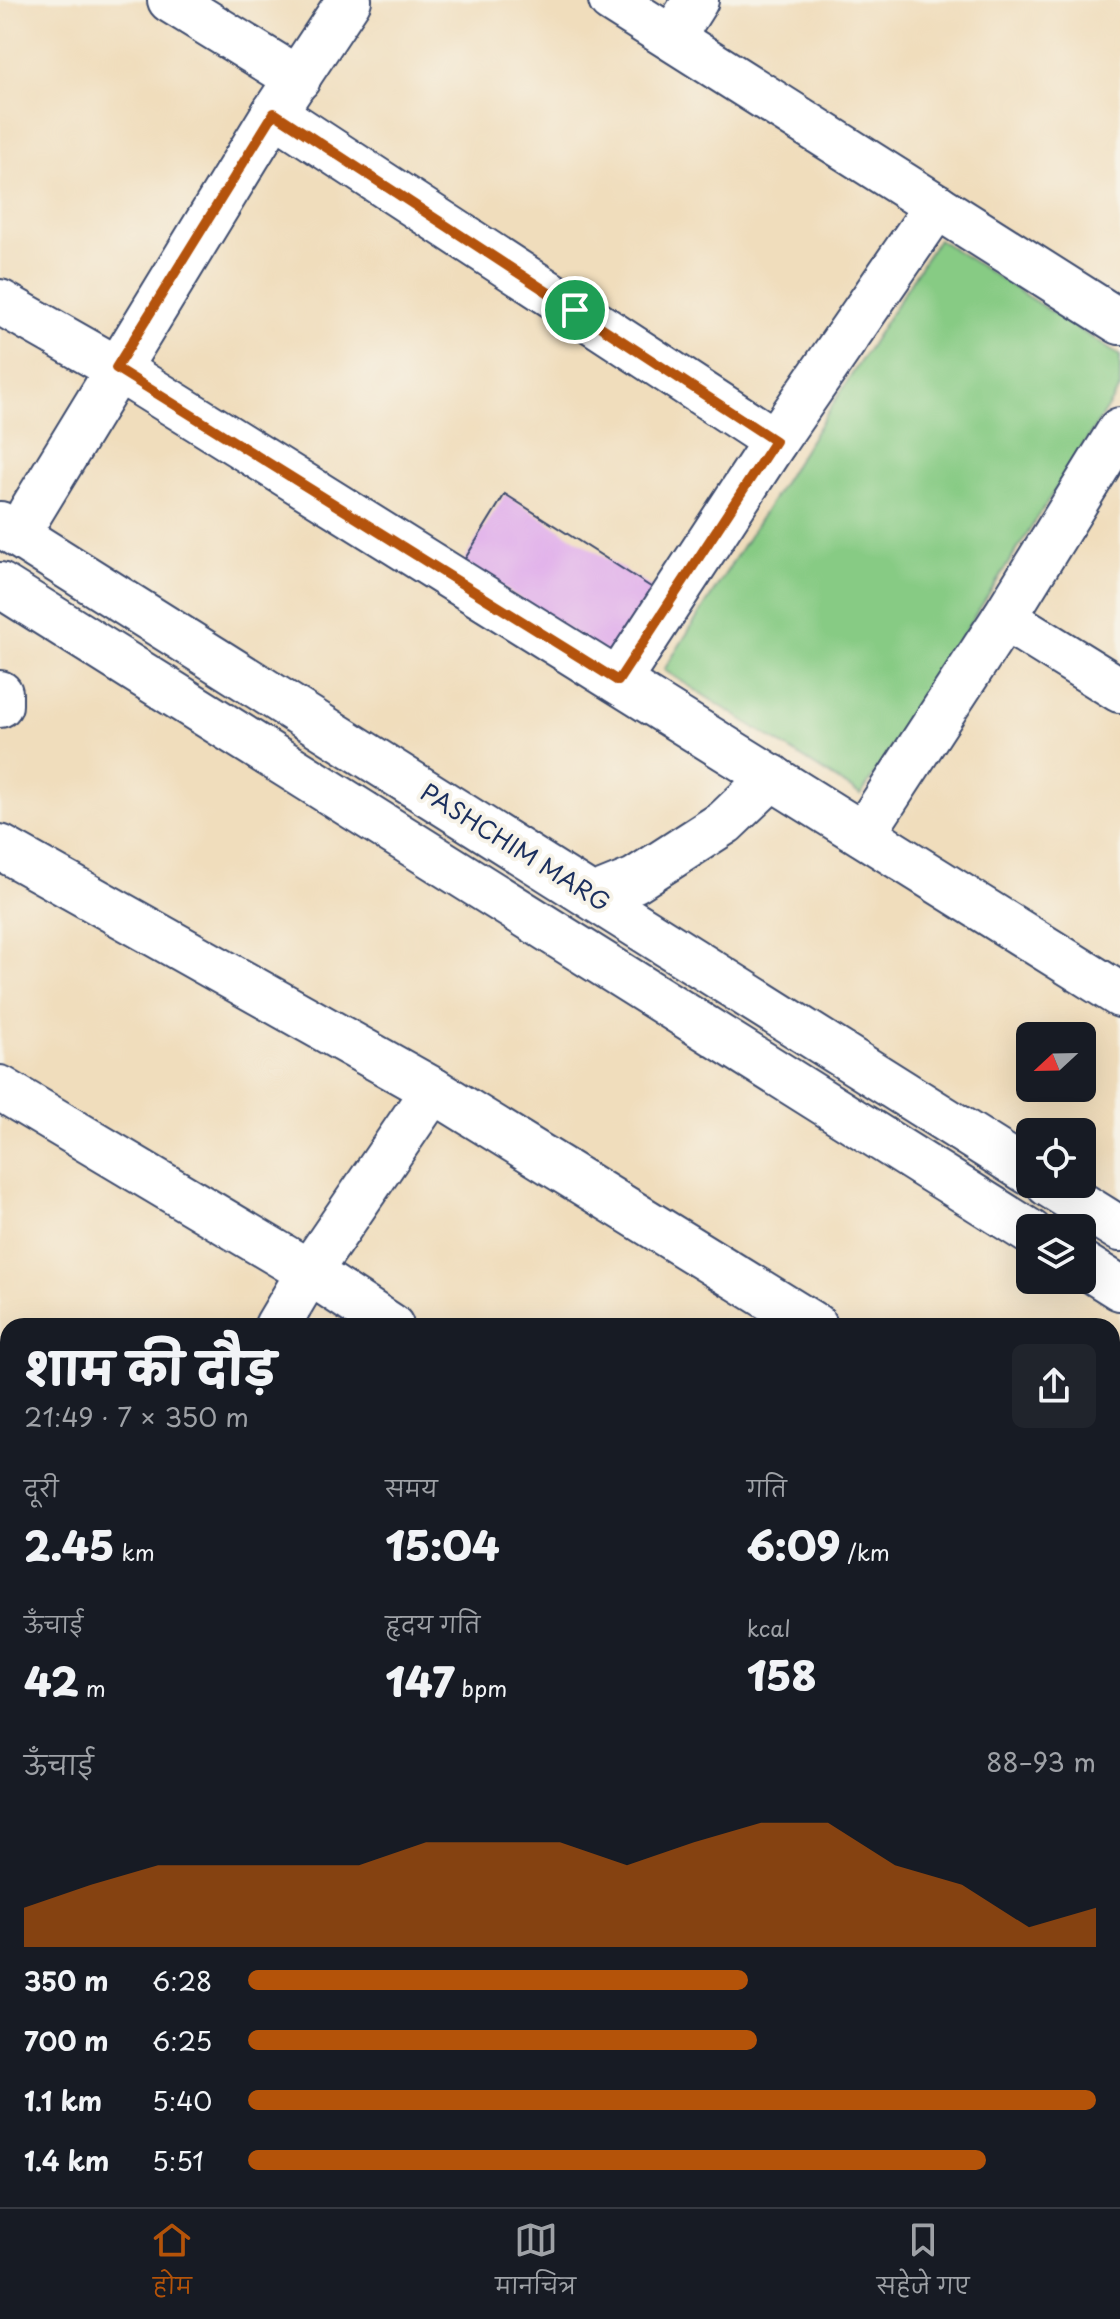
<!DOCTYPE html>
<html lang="hi">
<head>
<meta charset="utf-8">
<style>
	body { margin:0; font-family:"Playpen Sans","Playpen Sans Deva",sans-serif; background:#20242c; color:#f1f3f6; height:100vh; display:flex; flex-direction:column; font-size:30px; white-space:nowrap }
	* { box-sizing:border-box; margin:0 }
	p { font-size:26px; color:#9ea1a6 }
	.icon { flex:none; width:44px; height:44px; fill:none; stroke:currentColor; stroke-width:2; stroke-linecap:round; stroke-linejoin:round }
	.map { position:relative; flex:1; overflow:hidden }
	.panel { position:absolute; left:0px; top:1318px; width:1120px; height:890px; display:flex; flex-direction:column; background:#171b24; border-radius:24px 24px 0 0; box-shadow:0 8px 32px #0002 }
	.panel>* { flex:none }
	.needle { width:52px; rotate:248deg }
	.controls { position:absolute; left:1016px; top:1022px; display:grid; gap:16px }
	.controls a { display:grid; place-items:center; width:80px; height:80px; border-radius:12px; background:#171b24; box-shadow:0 8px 32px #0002; font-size:40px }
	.pin { position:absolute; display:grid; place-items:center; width:68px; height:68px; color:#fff; margin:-34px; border:4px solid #fff; border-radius:50%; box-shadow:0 2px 8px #0007 }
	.round { display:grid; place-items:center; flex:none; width:84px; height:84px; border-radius:12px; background:#20242c }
	.summary { display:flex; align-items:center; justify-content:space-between; height:136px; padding:0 24px }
	h1 { font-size:44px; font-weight:800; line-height:60px }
	.stats { display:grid; grid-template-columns:repeat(3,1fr); gap:12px; height:136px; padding:8px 24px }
	.stats div { display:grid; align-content:center }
	.stats b { font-size:40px; font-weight:800 }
	.stats small { font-size:22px; font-weight:400 }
	.stats p { font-size:22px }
	.chart { height:224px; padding:16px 24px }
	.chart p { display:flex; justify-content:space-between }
	.chart svg { width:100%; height:144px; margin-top:8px; fill:#b45309; opacity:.7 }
	ul { padding:0 24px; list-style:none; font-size:26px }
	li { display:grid; grid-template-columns:128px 96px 1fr; align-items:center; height:60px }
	li i { height:20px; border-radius:10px; background:#b45309 }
	.dock { display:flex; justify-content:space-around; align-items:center; height:112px; border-top:2px solid #363941; background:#171b24; font-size:22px; color:#9ea1a6 }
	.dock a { display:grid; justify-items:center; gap:4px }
	.dock .active { color:#b45309 }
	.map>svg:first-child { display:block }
	.green { fill:#87cb84; stroke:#517d71; stroke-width:2 }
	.building { fill:#dfaaeb }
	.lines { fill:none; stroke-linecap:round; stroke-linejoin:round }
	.minor-casing { stroke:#3b496c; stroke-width:48 }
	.major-casing { stroke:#3b496c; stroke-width:48 }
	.minor { stroke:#fff; stroke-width:44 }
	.major { stroke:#fff; stroke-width:44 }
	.route-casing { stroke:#fff; stroke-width:16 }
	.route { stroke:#b45309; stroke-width:10 }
	.labels { text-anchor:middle; stroke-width:8; stroke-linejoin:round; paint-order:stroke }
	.street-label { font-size:24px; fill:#1b2f5e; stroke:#f7f3e8 }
</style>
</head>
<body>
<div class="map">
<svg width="1120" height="2207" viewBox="0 0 1120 2207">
	<rect width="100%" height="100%" fill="#f7f3e8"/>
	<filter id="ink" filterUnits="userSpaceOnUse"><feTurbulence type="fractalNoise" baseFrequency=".0125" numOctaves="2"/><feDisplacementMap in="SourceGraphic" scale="16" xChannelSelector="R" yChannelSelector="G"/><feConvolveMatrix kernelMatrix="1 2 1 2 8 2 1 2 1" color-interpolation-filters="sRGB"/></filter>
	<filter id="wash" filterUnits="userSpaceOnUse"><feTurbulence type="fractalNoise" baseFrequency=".006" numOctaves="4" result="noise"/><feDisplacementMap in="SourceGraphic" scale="32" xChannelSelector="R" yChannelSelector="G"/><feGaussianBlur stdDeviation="1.8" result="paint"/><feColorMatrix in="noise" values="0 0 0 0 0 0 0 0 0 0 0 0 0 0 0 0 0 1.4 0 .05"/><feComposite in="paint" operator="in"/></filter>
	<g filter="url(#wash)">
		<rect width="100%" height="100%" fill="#f0ddbc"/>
		<path class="green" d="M938,239L1120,356V388L861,795L664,670Z"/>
		<g id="blocks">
			<g class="building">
				<path d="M505,494L654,589L611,657L463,562Z"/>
				<path d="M1112,1546L1120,1551V1671L1112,1683Z"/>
				<path d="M1120,1799V2127L1112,2140V1812Z"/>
				<path d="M660,2200H1046L1042,2207H671Z"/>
			</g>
		</g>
	</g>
	<g filter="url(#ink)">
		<use href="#blocks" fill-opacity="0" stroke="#3b496c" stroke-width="2"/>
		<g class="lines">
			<defs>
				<g id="minor">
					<path d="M170,0L298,79"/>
					<path d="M611,0L1120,322"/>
					<path d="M672,38L696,0"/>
					<path d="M274,113L775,441"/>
					<path d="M0,302L116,368L1120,995"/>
					<path d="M30,513L274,113L349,0"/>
					<path d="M1004,618L1120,690"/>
					<path d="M618,681L775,441L937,206"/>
					<path d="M0,693V705"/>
					<path d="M863,834L1004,618L1120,430"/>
					<path d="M0,847L433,1090L815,1326"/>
					<path d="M593,897L635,880L725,822L772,777"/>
					<path d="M0,1088L309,1272L391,1326"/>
					<path d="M277,1326L309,1272L433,1090"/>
					<path d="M1112,1517L1120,1523"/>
					<path d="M1112,1742L1120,1731"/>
					<path d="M0,1781L8,1768"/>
					<path d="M0,1824L8,1829"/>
					<path d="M1112,2181L1120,2186"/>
					<path d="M592,2200L603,2207"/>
					<path d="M131,2207L135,2200"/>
				</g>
				<g id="major">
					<path d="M0,524L1030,1173"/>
					<path d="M0,585L1030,1232"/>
					<path d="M1048,1184L1120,1229"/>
					<path d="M1082,1264L1120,1288"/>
				</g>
			</defs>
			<use href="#minor" class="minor-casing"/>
			<use href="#major" class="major-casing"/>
			<use href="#minor" class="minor"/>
			<use href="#major" class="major"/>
		</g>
	</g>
	<g class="lines" filter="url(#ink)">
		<defs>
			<path id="route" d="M274,113L775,441L618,681L116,368Z"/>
		</defs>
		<use href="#route" class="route-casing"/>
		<use href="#route" class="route"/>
	</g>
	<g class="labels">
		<g class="street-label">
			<text transform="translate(515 848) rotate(32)" y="8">PASHCHIM MARG</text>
		</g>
	</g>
</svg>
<div class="controls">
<a><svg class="needle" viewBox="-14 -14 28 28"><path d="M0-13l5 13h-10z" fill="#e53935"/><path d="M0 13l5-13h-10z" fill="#9ea1a6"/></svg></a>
<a><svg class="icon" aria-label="locate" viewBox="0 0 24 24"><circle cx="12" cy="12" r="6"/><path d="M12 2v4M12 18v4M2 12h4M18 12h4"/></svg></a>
<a><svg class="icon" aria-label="layers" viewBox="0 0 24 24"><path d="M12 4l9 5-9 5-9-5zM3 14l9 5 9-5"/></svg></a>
</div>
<div class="pin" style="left:575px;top:310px;background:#1e9e55"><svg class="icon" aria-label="arrive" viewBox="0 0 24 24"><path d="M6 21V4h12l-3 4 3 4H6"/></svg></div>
<section class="panel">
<div class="summary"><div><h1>शाम की दौड़</h1><p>21:49 · 7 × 350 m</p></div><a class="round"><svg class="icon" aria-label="share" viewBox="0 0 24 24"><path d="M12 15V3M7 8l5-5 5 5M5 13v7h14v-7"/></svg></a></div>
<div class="stats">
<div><p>दूरी</p><b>2.45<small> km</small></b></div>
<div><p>समय</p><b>15:04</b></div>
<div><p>गति</p><b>6:09<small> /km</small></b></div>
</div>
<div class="stats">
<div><p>ऊँचाई</p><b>42<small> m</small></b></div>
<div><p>हृदय गति</p><b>147<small> bpm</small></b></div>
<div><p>kcal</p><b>158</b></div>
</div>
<div class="chart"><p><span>ऊँचाई</span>88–93 m</p>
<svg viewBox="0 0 160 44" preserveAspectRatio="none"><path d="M0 44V32L10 25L20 19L30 19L40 19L50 19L60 12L70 12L80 12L90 19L100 12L110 6L120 6L130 19L140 25L150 38L160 32V44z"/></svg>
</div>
<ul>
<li><b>350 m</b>6:28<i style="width:59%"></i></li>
<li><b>700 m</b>6:25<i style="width:60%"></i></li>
<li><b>1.1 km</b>5:40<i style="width:100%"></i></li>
<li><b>1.4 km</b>5:51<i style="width:87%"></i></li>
</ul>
</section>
</div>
<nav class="dock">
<a class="active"><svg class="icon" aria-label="home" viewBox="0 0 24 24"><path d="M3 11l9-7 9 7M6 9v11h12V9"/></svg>होम</a>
<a><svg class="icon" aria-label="map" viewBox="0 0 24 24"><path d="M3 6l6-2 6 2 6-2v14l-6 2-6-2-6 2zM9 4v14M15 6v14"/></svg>मानचित्र</a>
<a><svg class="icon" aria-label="saved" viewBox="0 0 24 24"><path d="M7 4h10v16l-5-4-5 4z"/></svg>सहेजे गए</a>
</nav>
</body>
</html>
